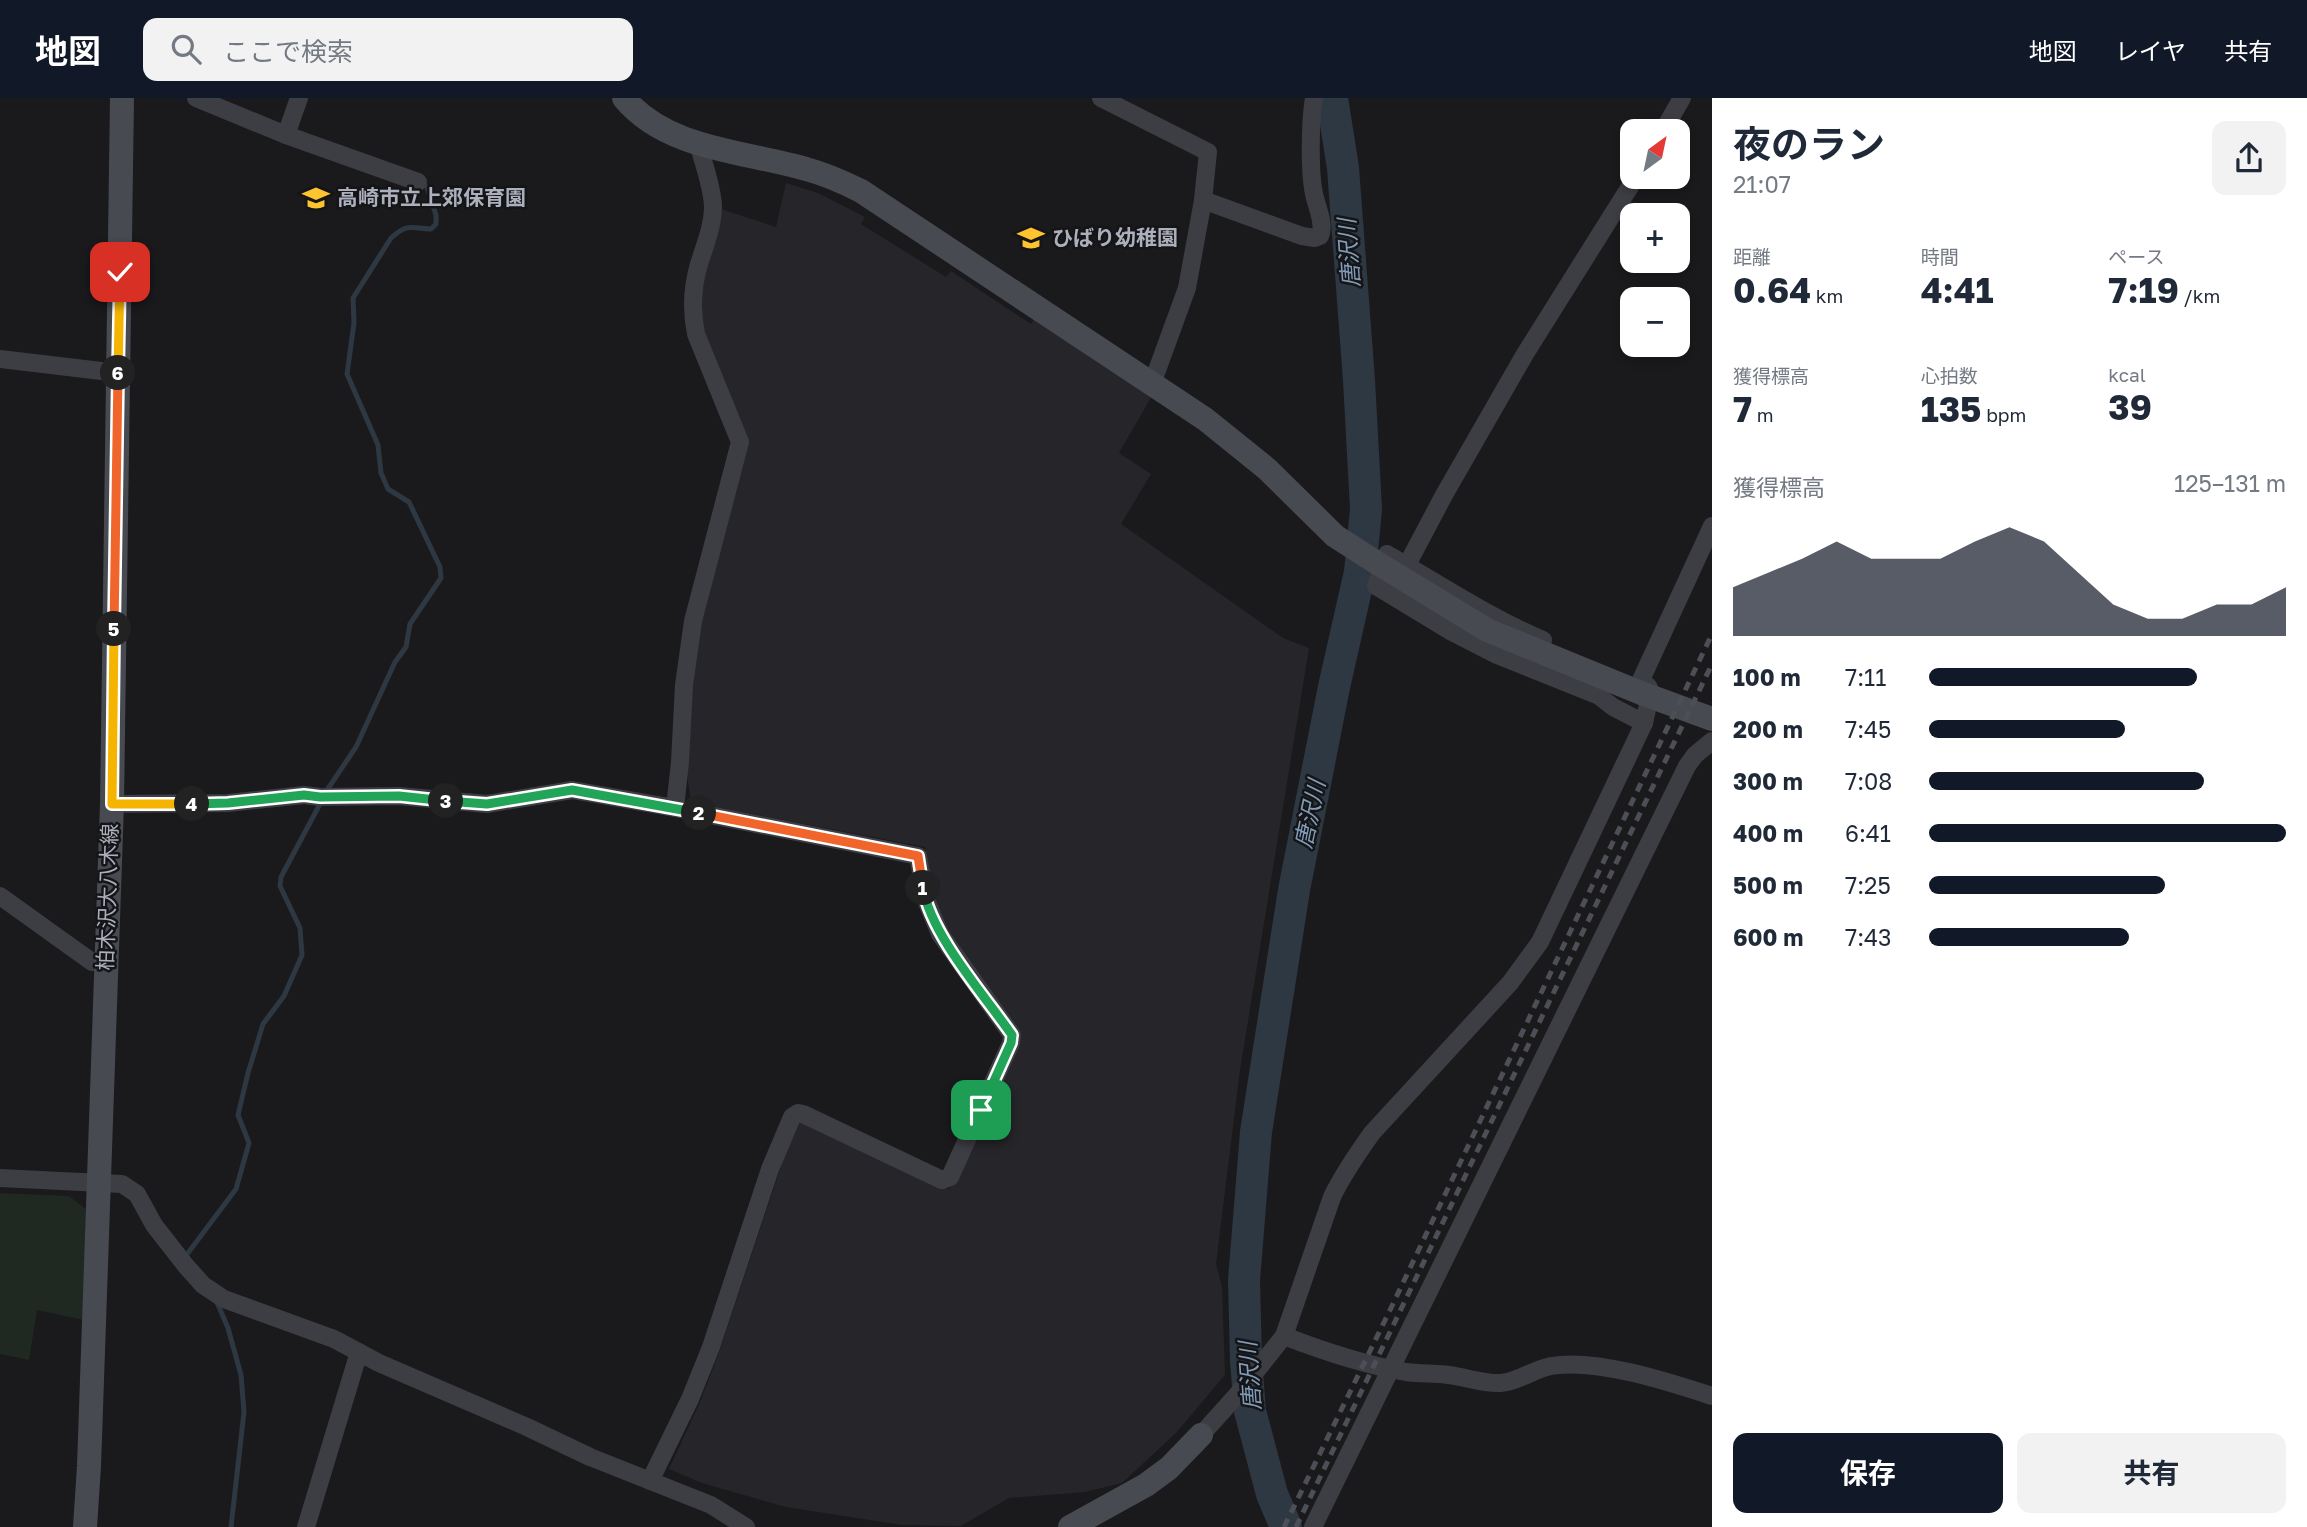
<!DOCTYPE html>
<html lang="ja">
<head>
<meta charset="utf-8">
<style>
	body { margin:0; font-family:"Golos Text","Noto Sans JP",sans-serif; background:#f2f2f3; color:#1f2937; height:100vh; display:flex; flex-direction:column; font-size:26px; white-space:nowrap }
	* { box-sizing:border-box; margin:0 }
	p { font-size:23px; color:#747a83 }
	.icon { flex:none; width:38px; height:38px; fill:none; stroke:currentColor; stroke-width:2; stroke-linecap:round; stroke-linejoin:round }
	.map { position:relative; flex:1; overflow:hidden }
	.sheet { display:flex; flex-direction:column; background:#fff; width:595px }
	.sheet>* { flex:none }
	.needle { width:46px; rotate:33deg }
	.controls { position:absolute; left:1620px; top:21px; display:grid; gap:14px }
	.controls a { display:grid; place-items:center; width:70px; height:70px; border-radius:14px; background:#fff; box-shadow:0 4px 10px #0003; font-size:35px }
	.pin { position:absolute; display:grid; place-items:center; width:60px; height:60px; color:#fff; margin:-30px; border-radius:14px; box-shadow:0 4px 10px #0006 }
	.km { position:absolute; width:35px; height:35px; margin:-18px; border-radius:50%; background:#222; color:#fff; font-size:19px; line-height:35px; text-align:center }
	.round { display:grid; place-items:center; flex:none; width:74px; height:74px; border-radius:14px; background:#f2f2f3 }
	.overview { display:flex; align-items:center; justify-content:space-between; height:119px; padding:0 21px }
	h1 { font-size:38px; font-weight:700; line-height:52px }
	.metrics { display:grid; grid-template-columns:repeat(3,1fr); gap:10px; height:119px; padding:7px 21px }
	.metrics div { display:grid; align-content:center }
	.metrics b { font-size:35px; font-weight:700 }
	.metrics small { font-size:19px; font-weight:400 }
	.metrics p { font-size:19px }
	.chart { height:196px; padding:14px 21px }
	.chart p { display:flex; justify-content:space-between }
	.chart svg { width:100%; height:126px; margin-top:7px; fill:#111827; opacity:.7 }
	.action { display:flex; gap:14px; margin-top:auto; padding:14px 21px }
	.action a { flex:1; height:80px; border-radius:14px; background:#111827; color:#fff; font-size:28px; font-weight:700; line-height:80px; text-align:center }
	.action a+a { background:#f2f2f3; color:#1f2937 }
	ul { padding:0 21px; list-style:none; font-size:23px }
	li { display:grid; grid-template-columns:112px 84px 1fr; align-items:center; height:52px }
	li i { height:18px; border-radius:9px; background:#111827 }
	header { display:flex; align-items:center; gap:42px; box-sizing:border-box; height:98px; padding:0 35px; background:#111827; color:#fff }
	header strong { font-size:33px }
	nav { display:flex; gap:38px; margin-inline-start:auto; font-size:24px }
	.search { width:490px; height:63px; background:#f2f2f3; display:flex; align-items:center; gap:18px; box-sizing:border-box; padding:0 24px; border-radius:14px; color:#747a83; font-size:26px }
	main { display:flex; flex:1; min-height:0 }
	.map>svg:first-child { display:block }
	.built { fill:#26262a }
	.green { fill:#1f2821 }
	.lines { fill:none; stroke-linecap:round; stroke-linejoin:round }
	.stream { stroke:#2e3842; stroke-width:5 }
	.river { stroke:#2e3842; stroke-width:32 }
	.street { stroke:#3d3d44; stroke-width:18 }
	.secondary { stroke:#484a52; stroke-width:24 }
	.rail { stroke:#4d4f57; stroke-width:5; stroke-dasharray:9 7; stroke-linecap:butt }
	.split-1-casing { stroke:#fff; stroke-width:14 }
	.split-2-casing { stroke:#fff; stroke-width:14 }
	.split-3-casing { stroke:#fff; stroke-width:14 }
	.split-4-casing { stroke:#fff; stroke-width:14 }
	.split-5-casing { stroke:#fff; stroke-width:14 }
	.split-6-casing { stroke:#fff; stroke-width:14 }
	.split-7-casing { stroke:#fff; stroke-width:14 }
	.split-1 { stroke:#22a559; stroke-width:9 }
	.split-2 { stroke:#f0652b; stroke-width:9 }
	.split-3 { stroke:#22a559; stroke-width:9 }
	.split-4 { stroke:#22a559; stroke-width:9 }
	.split-5 { stroke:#f5b400; stroke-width:9 }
	.split-6 { stroke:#f0652b; stroke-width:9 }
	.split-7 { stroke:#f5b400; stroke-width:9 }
	.labels { text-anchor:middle; stroke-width:5; stroke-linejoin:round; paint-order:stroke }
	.poi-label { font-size:21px; font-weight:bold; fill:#acb0bd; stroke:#151518; text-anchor:start }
	.street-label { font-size:21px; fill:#acb0bd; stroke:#151518 }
	.water-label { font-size:23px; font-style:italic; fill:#819cb9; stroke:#151518 }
</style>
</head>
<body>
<header>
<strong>地図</strong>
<div class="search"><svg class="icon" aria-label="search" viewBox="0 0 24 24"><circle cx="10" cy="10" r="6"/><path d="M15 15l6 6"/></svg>ここで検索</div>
<nav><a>地図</a><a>レイヤ</a><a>共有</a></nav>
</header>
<main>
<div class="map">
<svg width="1712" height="1429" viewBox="0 0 1712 1429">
	<rect width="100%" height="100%" fill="#1a1a1d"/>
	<path class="built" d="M786,85L818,95L865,119L861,126L946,179L951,173L1031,226L1036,218L1153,296L1119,355L1151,376L1121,426L1283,540L1309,550L1240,972L1216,1166L1222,1189L1225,1277L1176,1335L1122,1385L1085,1394L1009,1400L961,1428L902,1427L786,1409L702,1385L669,1371L700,1304L720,1252L795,1026L803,1023L949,1091L1019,944L1020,933L947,831L933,801L925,749L691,704L685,664L691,586L700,525L747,345L703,235L700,208L706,170L718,136L721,111L776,129Z"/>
	<path class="green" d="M0,1095L69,1098L86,1111L84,1222L37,1212L29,1262L0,1256Z"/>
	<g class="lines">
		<g class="stream">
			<path d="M325,695L356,649L395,564L406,549L410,526L441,480L440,469L409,404L388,391L381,375L378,347L347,276L354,225L353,200L391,140C408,125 410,130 431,131L436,126V117L427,89"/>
			<path d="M185,1159L236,1091L249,1045L238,1017L248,975L263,926L284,898L302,857L300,830L280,788L281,779L321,704"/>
			<path d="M216,1202L228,1230L241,1277L244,1314L231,1429"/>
		</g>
		<path class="river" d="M1286,1429L1272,1396L1250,1313L1246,1263L1244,1182L1256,1034L1294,792L1334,589L1360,474L1366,411L1359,282L1343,70L1332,0"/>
		<g class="street">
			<path d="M196,0L286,37L418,84"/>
			<path d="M1101,0L1208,54L1203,102L1187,190L1152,286"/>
			<path d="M1663,33L1682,0"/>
			<path d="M286,37L299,0"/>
			<path d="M1203,102L1302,138L1315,140L1320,138C1325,127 1318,112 1315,100C1309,78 1310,23 1314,0"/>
			<path d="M0,261L118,275"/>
			<path d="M1407,467L1444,397L1525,256L1636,79"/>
			<path d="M1543,542C1488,519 1438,485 1387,456L1376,488L1452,534L1497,557L1599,598L1613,609L1644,625"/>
			<path d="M1641,582L1712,428"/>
			<path d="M112,706L228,705L304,697L320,699L399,698L487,706L572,692L675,710"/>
			<path d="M0,798L92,864L105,863"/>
			<path d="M0,1080L122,1086L137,1096L154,1127L186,1168L203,1187L224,1201L334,1241L379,1265L527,1329L590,1359L711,1407L746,1429"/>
			<path d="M1284,1238C1323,1253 1365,1267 1406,1274C1420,1276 1435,1275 1449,1277C1466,1279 1483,1286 1501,1285C1518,1284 1534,1271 1551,1268C1596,1260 1669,1284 1712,1298"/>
			<path d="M1201,1337L1236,1298L1284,1238L1332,1099C1343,1076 1357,1056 1372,1035L1510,885L1540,844L1644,625L1651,594L1648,588"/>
			<path d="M650,1383L690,1301L711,1249L770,1071L792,1019L798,1015L803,1016L942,1082L950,1079L1011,945L1012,937L940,836L926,802L918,758L675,710L680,664L684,587L693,523L740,344L696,236C691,212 692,190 699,166C705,147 713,128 713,108C712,87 703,65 698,44"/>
			<path d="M306,1429L359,1254"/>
			<path d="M1313,1429L1687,668L1695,657L1712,643"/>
		</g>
		<g class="secondary">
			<path d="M624,0C667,52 745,53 806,71C825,76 843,84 861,93L1205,321L1267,371L1335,438L1374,463L1487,532L1641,595L1712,621"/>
			<path d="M85,1429L89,1368L112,706L122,0"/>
			<path d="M1070,1429L1146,1387L1169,1370L1201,1337"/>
		</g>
		<g class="rail">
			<path d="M1284,1429L1391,1210L1712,536"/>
			<path d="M1296,1429L1712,566"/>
		</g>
	</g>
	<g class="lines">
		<defs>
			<path id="split-1" d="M923,790C931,837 984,897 1012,937L1011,945L981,1012"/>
			<path id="split-2" d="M699,715L918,758L923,790"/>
			<path id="split-3" d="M446,703L487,706L572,692L699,715"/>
			<path id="split-4" d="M192,706L228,705L304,697L320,699L399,698L446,703"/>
			<path id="split-5" d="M114,531L112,706H192"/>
			<path id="split-6" d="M114,531L118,275"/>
			<path id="split-7" d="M118,275L120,174"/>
		</defs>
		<use href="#split-1" class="split-1-casing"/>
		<use href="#split-2" class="split-2-casing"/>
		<use href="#split-3" class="split-3-casing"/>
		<use href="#split-4" class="split-4-casing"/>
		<use href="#split-5" class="split-5-casing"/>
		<use href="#split-6" class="split-6-casing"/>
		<use href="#split-7" class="split-7-casing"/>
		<use href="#split-1" class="split-1"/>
		<use href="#split-2" class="split-2"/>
		<use href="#split-3" class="split-3"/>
		<use href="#split-4" class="split-4"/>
		<use href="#split-5" class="split-5"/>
		<use href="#split-6" class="split-6"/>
		<use href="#split-7" class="split-7"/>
	</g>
	<defs>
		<symbol id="school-bare" viewBox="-9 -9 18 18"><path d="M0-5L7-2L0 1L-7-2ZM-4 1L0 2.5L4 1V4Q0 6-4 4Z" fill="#fec430" stroke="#151518" stroke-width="2.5" paint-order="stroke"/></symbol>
	</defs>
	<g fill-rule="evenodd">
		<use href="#school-bare" x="297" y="81" width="38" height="38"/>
		<use href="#school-bare" x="1012" y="121" width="38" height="38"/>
	</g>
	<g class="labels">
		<g class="poi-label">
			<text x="337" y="107">高崎市立上郊保育園</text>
			<text x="1052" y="147">ひばり幼稚園</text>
		</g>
		<g class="street-label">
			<text transform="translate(108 799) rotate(-88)" y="7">柏木沢大八木線</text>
		</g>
		<g class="water-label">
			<text transform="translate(1349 155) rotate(-94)" y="8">唐沢川</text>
			<text transform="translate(1310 716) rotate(-78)" y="8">唐沢川</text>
			<text transform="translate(1250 1278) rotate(-94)" y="8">唐沢川</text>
		</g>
	</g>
</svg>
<div class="controls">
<a><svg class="needle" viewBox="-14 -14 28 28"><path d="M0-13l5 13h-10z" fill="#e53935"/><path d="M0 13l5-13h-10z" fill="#747a83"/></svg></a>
<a>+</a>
<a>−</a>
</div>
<div class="pin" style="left:981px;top:1012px;background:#1e9e55"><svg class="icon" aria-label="arrive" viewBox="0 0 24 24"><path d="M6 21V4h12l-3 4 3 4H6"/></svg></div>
<div class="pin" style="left:120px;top:174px;background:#d93025"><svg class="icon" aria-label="check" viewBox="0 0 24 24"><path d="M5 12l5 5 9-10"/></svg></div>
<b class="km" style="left:923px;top:790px">1</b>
<b class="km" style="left:699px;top:715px">2</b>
<b class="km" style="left:446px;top:703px">3</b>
<b class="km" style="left:192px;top:706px">4</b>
<b class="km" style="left:114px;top:531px">5</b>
<b class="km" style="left:118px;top:275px">6</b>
</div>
<section class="sheet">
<div class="overview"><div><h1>夜のラン</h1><p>21:07</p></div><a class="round"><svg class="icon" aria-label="share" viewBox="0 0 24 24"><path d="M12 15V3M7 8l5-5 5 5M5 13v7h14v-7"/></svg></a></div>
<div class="metrics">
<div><p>距離</p><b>0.64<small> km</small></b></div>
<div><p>時間</p><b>4:41</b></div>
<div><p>ペース</p><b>7:19<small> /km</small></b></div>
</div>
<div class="metrics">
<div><p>獲得標高</p><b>7<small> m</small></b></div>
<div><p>心拍数</p><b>135<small> bpm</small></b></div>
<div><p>kcal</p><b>39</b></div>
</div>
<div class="chart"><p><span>獲得標高</span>125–131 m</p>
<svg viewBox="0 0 160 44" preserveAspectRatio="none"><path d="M0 44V27L10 22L20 17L30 11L40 17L50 17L60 17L70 11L80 6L90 11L100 22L110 33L120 38L130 38L140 33L150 33L160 27V44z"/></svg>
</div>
<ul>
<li><b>100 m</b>7:11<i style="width:75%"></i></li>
<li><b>200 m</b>7:45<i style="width:55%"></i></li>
<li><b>300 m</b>7:08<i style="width:77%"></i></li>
<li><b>400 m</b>6:41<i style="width:100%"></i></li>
<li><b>500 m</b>7:25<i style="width:66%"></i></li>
<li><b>600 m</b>7:43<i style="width:56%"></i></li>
</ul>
<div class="action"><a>保存</a><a>共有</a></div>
</section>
</main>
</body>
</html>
